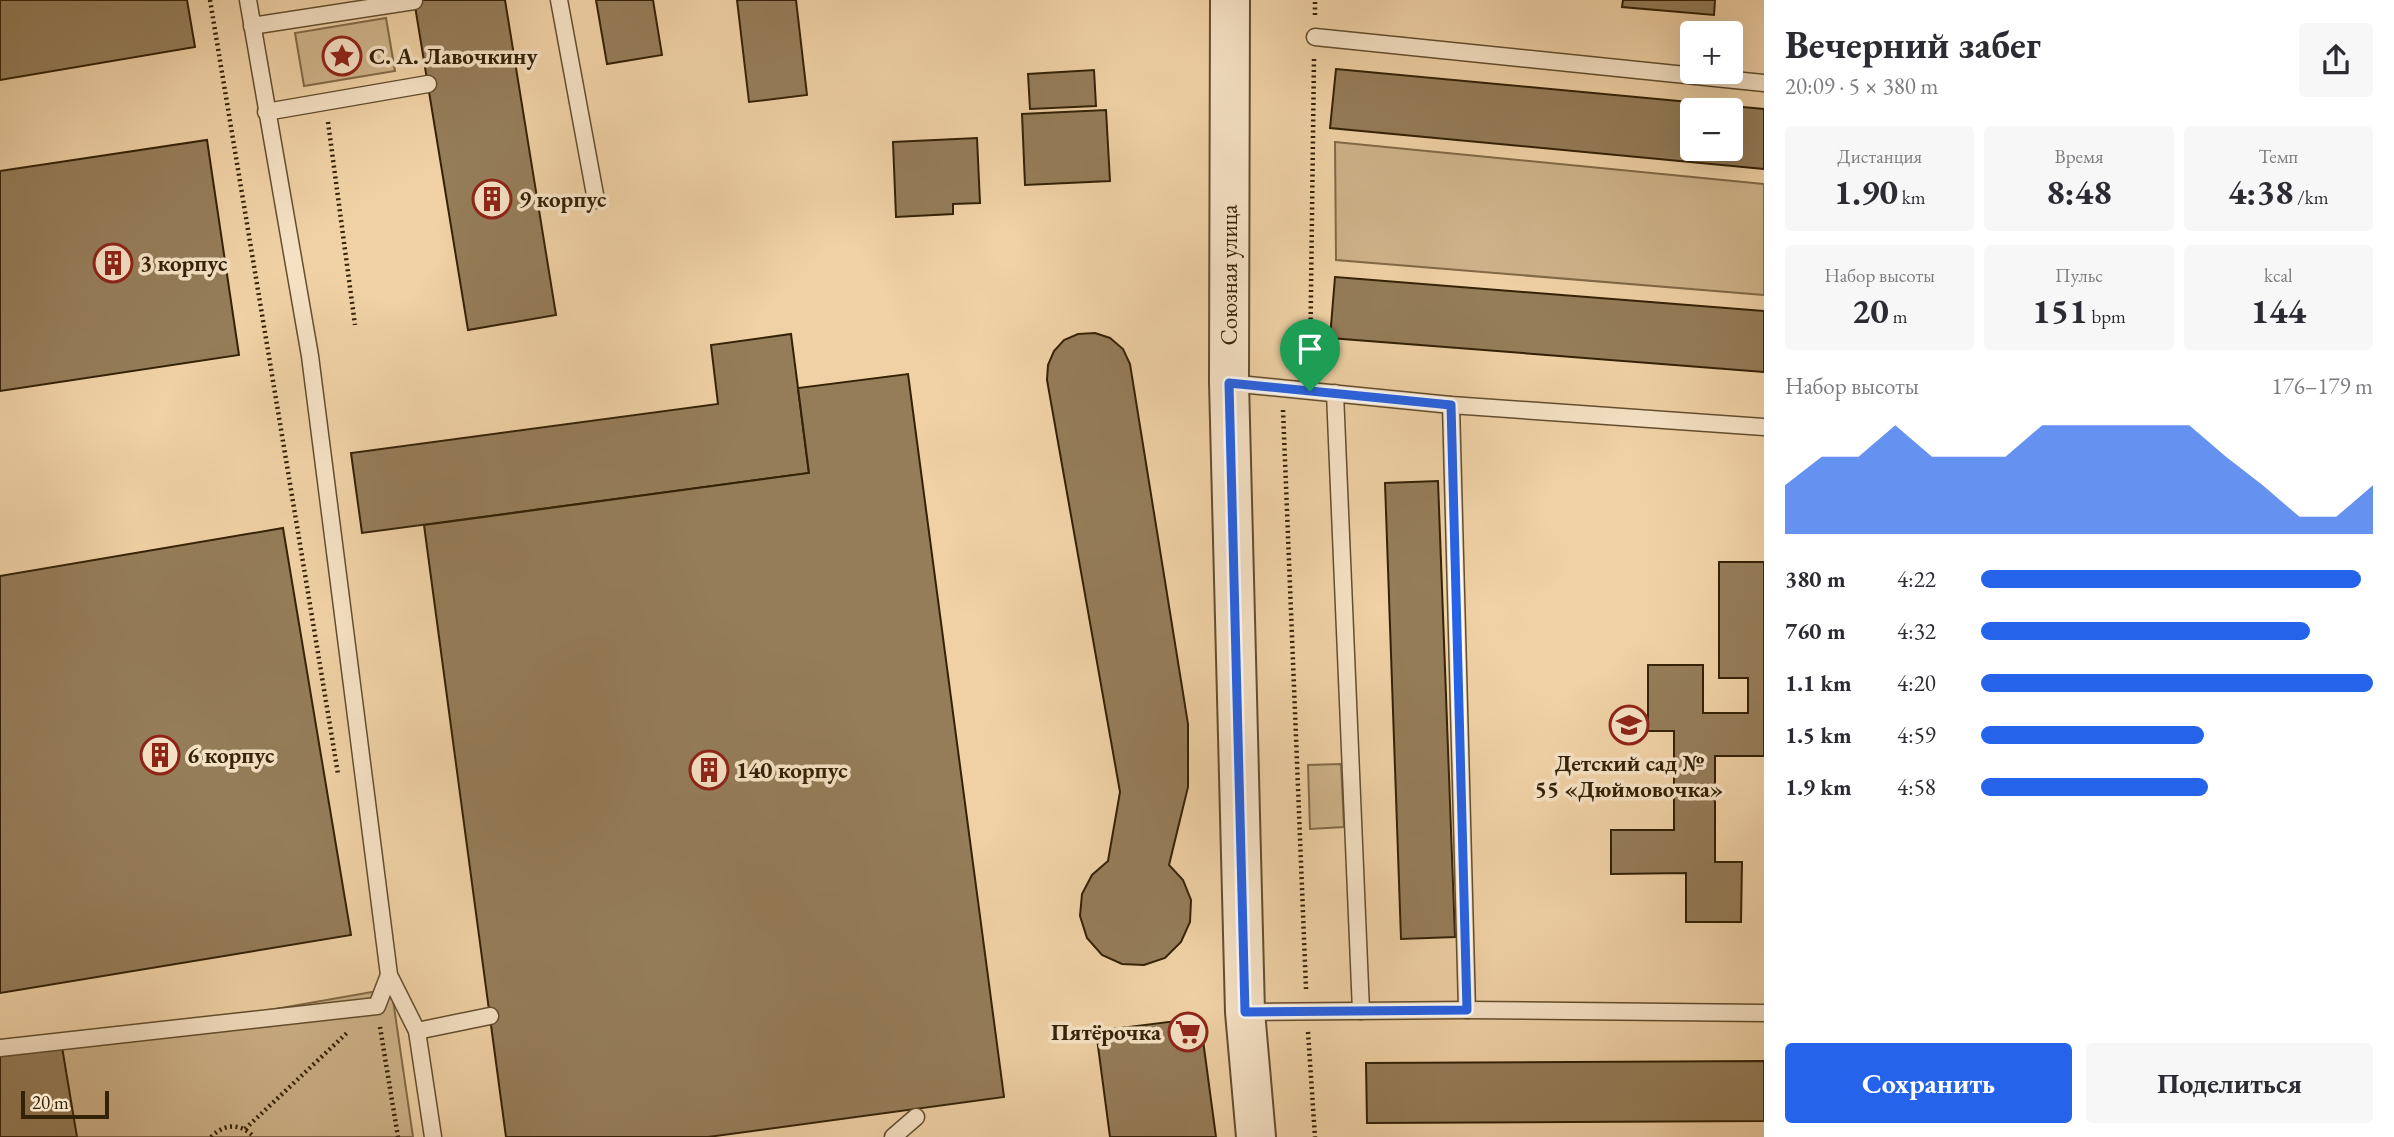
<!DOCTYPE html>
<html lang="ru">
<head>
<meta charset="utf-8">
<style>
	body { margin:0; font-family:"EB Garamond",serif; background:#f7f7f7; color:#2b2b33; height:100vh; display:flex; flex-direction:column; font-size:26px; white-space:nowrap }
	* { box-sizing:border-box; margin:0 }
	p { font-size:23px; color:#7c7c81 }
	.icon { flex:none; width:38px; height:38px; fill:none; stroke:currentColor; stroke-width:2; stroke-linecap:round; stroke-linejoin:round }
	.map { position:relative; flex:1; overflow:hidden }
	.panel { display:flex; flex-direction:column; background:#fff; width:630px }
	.panel>* { flex:none }
	.tools { position:absolute; left:1680px; top:21px; display:grid; gap:14px }
	.tools a { display:grid; place-items:center; width:63px; height:63px; border-radius:7px; background:#fff; box-shadow:0 7px 28px #0002; font-size:35px }
	.scale { position:absolute; left:21px; bottom:18px; width:88px; box-sizing:border-box; padding-left:7px; border:4px solid #342207; border-top:0; font-size:19px; line-height:24px; white-space:nowrap; color:#342207; -webkit-text-stroke:5px #f5e1c4; paint-order:stroke }
	.pin { position:absolute; display:grid; place-items:center; width:60px; height:60px; color:#fff; margin:-72px -30px; border-radius:50% 50% 50% 0; rotate:-45deg; box-shadow:0 0 7px #0007 }
	.pin .icon { rotate:45deg }
	.round { display:grid; place-items:center; flex:none; width:74px; height:74px; border-radius:7px; background:#f7f7f7 }
	.headline { display:flex; align-items:center; justify-content:space-between; height:119px; padding:0 21px }
	h1 { font-size:38px; font-weight:700; line-height:52px }
	.stats { display:grid; grid-template-columns:repeat(3,1fr); gap:10px; height:119px; padding:7px 21px }
	.stats div { display:grid; align-content:center; border-radius:7px; background:#f7f7f7; text-align:center }
	.stats b { font-size:35px; font-weight:700 }
	.stats small { font-size:19px; font-weight:400 }
	.stats p { font-size:19px }
	.chart { height:196px; padding:14px 21px }
	.chart p { display:flex; justify-content:space-between }
	.chart svg { width:100%; height:126px; margin-top:7px; fill:#2563eb; opacity:.7 }
	.cta { display:flex; gap:14px; margin-top:auto; padding:14px 21px }
	.cta a { flex:1; height:80px; border-radius:7px; background:#2563eb; color:#fff; font-size:28px; font-weight:700; line-height:80px; text-align:center }
	.cta a+a { background:#f7f7f7; color:#2b2b33 }
	ul { padding:0 21px; list-style:none; font-size:23px }
	li { display:grid; grid-template-columns:112px 84px 1fr; align-items:center; height:52px }
	li i { height:18px; border-radius:9px; background:#2563eb }
	main { display:flex; flex:1; min-height:0 }
	.map>svg:first-child { display:block }
	.green { fill:#cfb38a; stroke:#826a48; stroke-width:2 }
	.building { fill:#957d59; stroke:#342207; stroke-width:2; fill-rule:evenodd }
	.lines { fill:none; stroke-linecap:round; stroke-linejoin:round }
	.service-casing { stroke:#634e2e; stroke-width:19 }
	.tertiary-casing { stroke:#634e2e; stroke-width:42 }
	.path { stroke:#342207; stroke-width:4.5; stroke-dasharray:2 3.5; stroke-linecap:butt }
	.service { stroke:#f5e1c4; stroke-width:16 }
	.tertiary { stroke:#f5e1c4; stroke-width:38 }
	.route-casing { stroke:#fff; stroke-width:14 }
	.route { stroke:#2563eb; stroke-width:9 }
	.labels { text-anchor:middle; stroke-width:7; stroke-linejoin:round; paint-order:stroke }
	.poi-label { font-size:23px; font-weight:bold; fill:#342207; stroke:#f5e1c4; text-anchor:start }
	.street-label { font-size:23px; fill:#342207; stroke:#f5e1c4 }
</style>
</head>
<body>
<main>
<div class="map">
<svg width="1764" height="1137" viewBox="0 0 1764 1137">
	<rect width="100%" height="100%" fill="#efd1a5"/>
	<filter id="stains"><feTurbulence type="fractalNoise" baseFrequency=".00286" numOctaves="4"/><feColorMatrix values="0 0 0 0 .2 0 0 0 0 .09 0 0 0 0 .02 0 0 0 .5 -.17"/></filter>
	<radialGradient id="worn" r=".72"><stop offset=".6" stop-color="#630" stop-opacity="0"/><stop offset="1" stop-color="#630" stop-opacity=".3"/></radialGradient>
	<g class="green">
		<path d="M386,18L395,71L304,86L295,33Z"/>
		<path d="M1335,142L1764,184V295L1336,260Z"/>
		<path d="M1341,764L1344,827L1310,829L1308,765Z"/>
		<path d="M372,992L392,993L413,1137H75L60,1047Z"/>
	</g>
	<g class="building">
		<path d="M0,0H187L195,47L0,80Z"/>
		<path d="M414,0H505L556,315L468,330Z"/>
		<path d="M596,0H653L662,55L607,64Z"/>
		<path d="M737,0H796L807,95L749,102Z"/>
		<path d="M1623,0H1715L1714,15L1622,7Z"/>
		<path d="M1336,69L1764,109V169L1330,128ZM1692,110H1731V149H1692Z"/>
		<path d="M1094,70L1096,106L1030,109L1028,74Z"/>
		<path d="M1106,110L1110,181L1025,185L1022,114Z"/>
		<path d="M977,138L980,203L953,204V214L896,217L893,142Z"/>
		<path d="M207,140L239,355L0,391V171Z"/>
		<path d="M1335,277L1764,311V372L1330,338Z"/>
		<path d="M1095,333L1110,338L1123,349L1130,364L1188,724V787L1169,865L1183,880L1191,900L1190,922L1181,942L1165,958L1144,965L1122,964L1102,955L1087,938L1080,916L1082,894L1092,875L1108,861L1120,792L1047,380L1048,365L1054,351L1064,340L1078,334Z"/>
		<path d="M791,334L809,473L362,533L351,453L718,404L711,345Z"/>
		<path d="M908,374L1004,1097L708,1137H506L424,525L809,473L798,388Z"/>
		<path d="M1438,481L1455,937L1401,939L1385,483Z"/>
		<path d="M283,528L351,935L0,993V576Z"/>
		<path d="M1719,562H1764V756H1715V862H1742L1741,922H1686V873L1611,874V830H1674V731H1648V665H1703V713H1748V678H1719Z"/>
		<path d="M1200,1018L1216,1137H1110L1096,1031Z"/>
		<path d="M61,1041L77,1137H0V1051Z"/>
		<path d="M1764,1061V1121L1367,1123L1366,1063Z"/>
	</g>
	<g class="lines">
		<defs>
			<g id="service">
				<path d="M248,0L310,356L389,975L417,1031L433,1137"/>
				<path d="M559,0L596,200"/>
				<path d="M252,26L414,1"/>
				<path d="M1315,37L1764,83"/>
				<path d="M266,112L428,84"/>
				<path d="M1229,383L1451,405L1764,427"/>
				<path d="M1335,393L1361,1011"/>
				<path d="M1451,405L1467,1010"/>
				<path d="M1245,1012L1467,1010L1764,1013"/>
				<path d="M417,1031L490,1016"/>
				<path d="M0,1048L377,1006L389,975"/>
				<path d="M893,1137L916,1117"/>
			</g>
			<path id="tertiary" d="M1230,0L1229,382L1245,1012L1256,1137"/>
		</defs>
		<use href="#service" class="service-casing"/>
		<use href="#tertiary" class="tertiary-casing"/>
		<g class="path">
			<path d="M210,0L338,774"/>
			<path d="M1315,15V0"/>
			<path d="M328,122L355,325"/>
			<path d="M1310,369L1314,59"/>
			<path d="M1283,410L1306,989"/>
			<path d="M380,1027L398,1137"/>
			<path d="M1308,1032L1315,1137"/>
			<path d="M245,1129L349,1031"/>
			<path d="M211,1137C225,1123 241,1123 254,1137"/>
		</g>
		<use href="#service" class="service"/>
		<use href="#tertiary" class="tertiary"/>
	</g>
	<g class="lines">
		<defs>
			<path id="route" d="M1229,383L1451,405L1467,1010L1245,1012Z"/>
		</defs>
		<use href="#route" class="route-casing"/>
		<use href="#route" class="route"/>
	</g>
	<defs>
		<symbol id="sight-ring" viewBox="-11 -11 22 22"><circle r="9.5" fill="#f5e1c4" stroke="#8f2418" stroke-width="1.5"/><path d="M0-6L1.8-2.2L6-1.7L2.9 1.2L3.7 5.4L0 3.3L-3.7 5.4L-2.9 1.2L-6-1.7L-1.8-2.2Z" fill="#8f2418"/></symbol>
		<symbol id="building-ring" viewBox="-11 -11 22 22"><circle r="9.5" fill="#f5e1c4" stroke="#8f2418" stroke-width="1.5"/><path d="M-4-6H4V6H1V3H-1V6H-4ZM-2.5-4.3h1.7v1.8h-1.7ZM.8-4.3h1.7v1.8H.8ZM-2.5-1h1.7V.8h-1.7ZM.8-1h1.7V.8H.8Z" fill="#8f2418"/></symbol>
		<symbol id="school-ring" viewBox="-11 -11 22 22"><circle r="9.5" fill="#f5e1c4" stroke="#8f2418" stroke-width="1.5"/><path d="M0-5L7-2L0 1L-7-2ZM-4 1L0 2.5L4 1V4Q0 6-4 4Z" fill="#8f2418"/></symbol>
		<symbol id="supermarket-ring" viewBox="-11 -11 22 22"><circle r="9.5" fill="#f5e1c4" stroke="#8f2418" stroke-width="1.5"/><path d="M-6-5.5h2.5l.6 2H6L4.5 2H-2.5L-4.4-4H-6ZM-1.5 3.2a1.3 1.3 0 1 0 .1 0ZM3 3.2a1.3 1.3 0 1 0 .1 0Z" fill="#8f2418"/></symbol>
	</defs>
	<g fill-rule="evenodd">
		<use href="#sight-ring" x="320" y="34" width="44" height="44"/>
		<use href="#building-ring" x="470" y="177" width="44" height="44"/>
		<use href="#building-ring" x="91" y="241" width="44" height="44"/>
		<use href="#school-ring" x="1607" y="703" width="44" height="44"/>
		<use href="#building-ring" x="138" y="733" width="44" height="44"/>
		<use href="#building-ring" x="687" y="748" width="44" height="44"/>
		<use href="#supermarket-ring" x="1166" y="1010" width="44" height="44"/>
	</g>
	<g class="labels">
		<g class="poi-label">
			<text x="369" y="64">С. А. Лавочкину</text>
			<text x="519" y="207">9 корпус</text>
			<text x="140" y="271">3 корпус</text>
			<text x="187" y="763">6 корпус</text>
			<text x="1629" y="771" text-anchor="middle">Детский сад №<tspan x="1629" dy="26">55 «Дюймовочка»</tspan></text>
			<text x="736" y="778">140 корпус</text>
			<text x="1161" y="1040" text-anchor="end">Пятёрочка</text>
		</g>
		<g class="street-label">
			<text transform="translate(1229 275) rotate(-90)" y="8">Союзная улица</text>
		</g>
	</g>
	<rect width="100%" height="100%" filter="url(#stains)"/>
	<rect width="100%" height="100%" fill="url(#worn)"/>
</svg>
<div class="tools">
<a>+</a>
<a>−</a>
</div>
<div class="scale">20 m</div>
<div class="pin" style="left:1310px;top:391px;background:#1e9e55"><svg class="icon" aria-label="arrive" viewBox="0 0 24 24"><path d="M6 21V4h12l-3 4 3 4H6"/></svg></div>
</div>
<section class="panel">
<div class="headline"><div><h1>Вечерний забег</h1><p>20:09 · 5 × 380 m</p></div><a class="round"><svg class="icon" aria-label="share" viewBox="0 0 24 24"><path d="M12 15V3M7 8l5-5 5 5M5 13v7h14v-7"/></svg></a></div>
<div class="stats">
<div><p>Дистанция</p><b>1.90<small> km</small></b></div>
<div><p>Время</p><b>8:48</b></div>
<div><p>Темп</p><b>4:38<small> /km</small></b></div>
</div>
<div class="stats">
<div><p>Набор высоты</p><b>20<small> m</small></b></div>
<div><p>Пульс</p><b>151<small> bpm</small></b></div>
<div><p>kcal</p><b>144</b></div>
</div>
<div class="chart"><p><span>Набор высоты</span>176–179 m</p>
<svg viewBox="0 0 160 44" preserveAspectRatio="none"><path d="M0 44V27L10 17L20 17L30 6L40 17L50 17L60 17L70 6L80 6L90 6L100 6L110 6L120 17L130 27L140 38L150 38L160 27V44z"/></svg>
</div>
<ul>
<li><b>380 m</b>4:22<i style="width:97%"></i></li>
<li><b>760 m</b>4:32<i style="width:84%"></i></li>
<li><b>1.1 km</b>4:20<i style="width:100%"></i></li>
<li><b>1.5 km</b>4:59<i style="width:57%"></i></li>
<li><b>1.9 km</b>4:58<i style="width:58%"></i></li>
</ul>
<div class="cta"><a>Сохранить</a><a>Поделиться</a></div>
</section>
</main>
</body>
</html>
